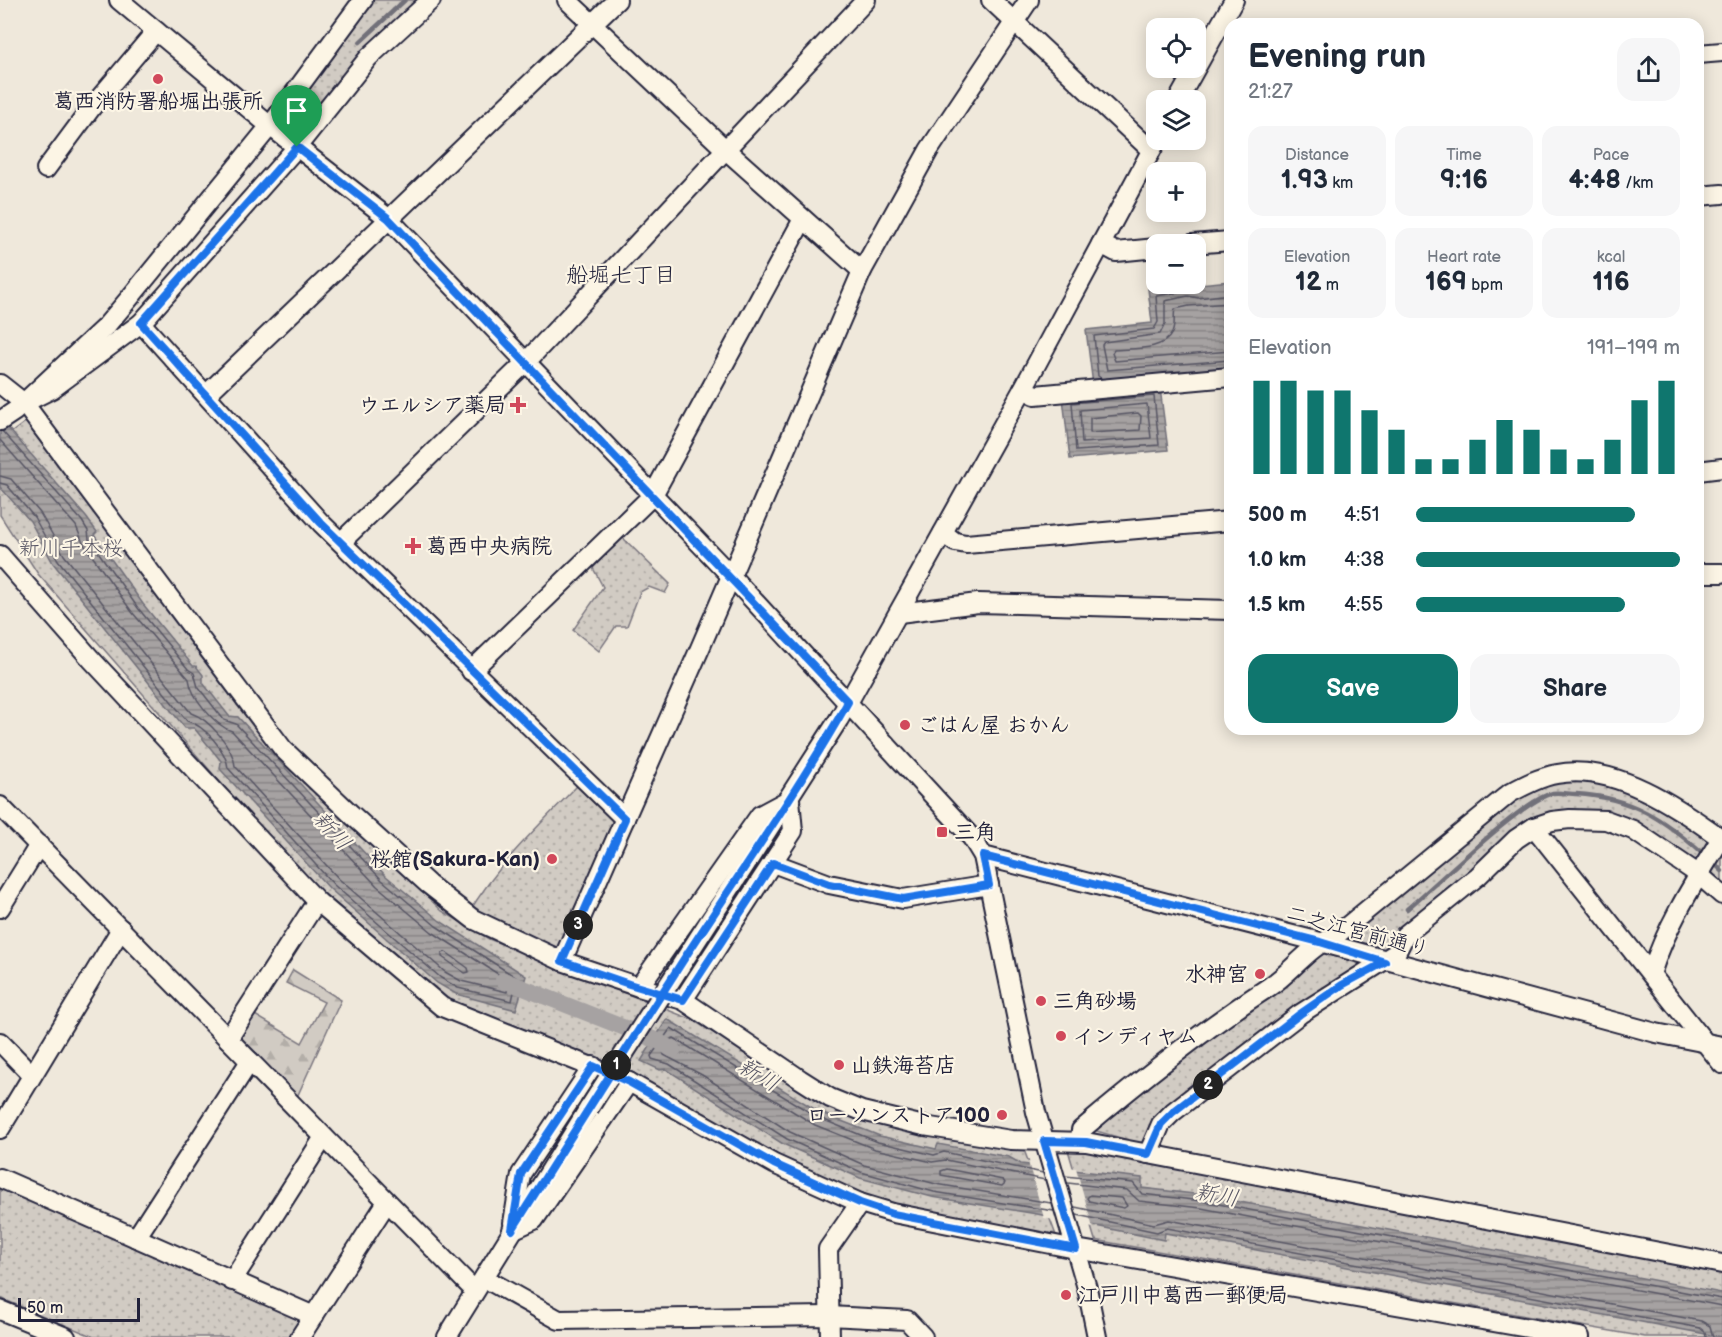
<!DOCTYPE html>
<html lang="en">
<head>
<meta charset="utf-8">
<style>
	body { margin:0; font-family:"Balsamiq Sans","Klee One",sans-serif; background:#f6f6f7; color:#1f2937; height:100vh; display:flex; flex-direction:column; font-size:22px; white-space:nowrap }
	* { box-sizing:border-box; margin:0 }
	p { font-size:20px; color:#747a83 }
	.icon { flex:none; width:33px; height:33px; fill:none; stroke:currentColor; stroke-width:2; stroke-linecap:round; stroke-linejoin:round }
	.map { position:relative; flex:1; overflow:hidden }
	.panel { position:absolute; left:1224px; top:18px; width:480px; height:717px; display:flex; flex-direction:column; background:#fff; border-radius:18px; box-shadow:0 3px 15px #0003 }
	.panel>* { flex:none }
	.buttons { position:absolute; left:1146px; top:18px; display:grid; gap:12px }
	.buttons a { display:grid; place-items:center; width:60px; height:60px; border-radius:12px; background:#fff; box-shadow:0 3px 15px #0003; font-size:30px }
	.scale { position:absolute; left:18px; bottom:15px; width:122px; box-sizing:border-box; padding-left:6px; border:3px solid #22223b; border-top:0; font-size:16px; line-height:21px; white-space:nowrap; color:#22223b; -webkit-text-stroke:4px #fcf5e5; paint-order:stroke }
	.pin { position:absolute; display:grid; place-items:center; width:51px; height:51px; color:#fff; margin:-62px -26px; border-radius:50% 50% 50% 0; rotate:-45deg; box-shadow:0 0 6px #0007 }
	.pin .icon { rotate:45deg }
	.km { position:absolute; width:30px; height:30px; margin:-15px; border-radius:50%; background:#222; color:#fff; font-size:16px; line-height:30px; text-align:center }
	.round { display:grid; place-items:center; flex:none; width:63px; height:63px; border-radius:18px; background:#f6f6f7 }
	.headline { display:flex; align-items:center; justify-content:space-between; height:102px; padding:0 24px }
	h1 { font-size:33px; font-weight:700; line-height:45px }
	.stats { display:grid; grid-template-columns:repeat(3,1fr); gap:9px; height:102px; padding:6px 24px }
	.stats div { display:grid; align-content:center; border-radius:15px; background:#f6f6f7; text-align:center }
	.stats b { font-size:26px; font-weight:700 }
	.stats small { font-size:16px; font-weight:400 }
	.stats p { font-size:16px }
	.chart { height:168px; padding:12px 24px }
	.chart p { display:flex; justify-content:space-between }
	.chart svg { width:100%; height:108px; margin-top:6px; stroke:#0f766e; stroke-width:6 }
	.primary-button { display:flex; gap:12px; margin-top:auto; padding:12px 24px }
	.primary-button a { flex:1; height:69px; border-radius:18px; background:#0f766e; color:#fff; font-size:24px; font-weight:700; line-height:69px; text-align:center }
	.primary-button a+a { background:#f6f6f7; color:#1f2937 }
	ul { padding:0 24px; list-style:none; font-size:20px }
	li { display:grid; grid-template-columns:96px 72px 1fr; align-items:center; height:45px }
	li i { height:15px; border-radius:8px; background:#0f766e }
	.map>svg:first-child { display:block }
	.forest { fill:url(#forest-firs); stroke:#7a767f; stroke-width:1.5 }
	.park { fill:url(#park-dots); stroke:#7a767f; stroke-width:1.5 }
	.water { fill:url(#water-rules); stroke:#716f79; stroke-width:1.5 }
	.pier { fill:#efe8db }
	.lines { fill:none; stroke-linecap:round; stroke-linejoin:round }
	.shore { stroke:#575564; stroke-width:1.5 }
	.stream { stroke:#716f79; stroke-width:4.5 }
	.canal { stroke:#a6a2a2; stroke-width:16 }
	.minor-casing { stroke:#22223b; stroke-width:22 }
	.minor { stroke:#fcf5e5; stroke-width:18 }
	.minor-bridge-casing { stroke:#22223b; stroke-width:22; stroke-linecap:butt }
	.minor-bridge { stroke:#fcf5e5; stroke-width:18 }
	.route-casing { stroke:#fff; stroke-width:12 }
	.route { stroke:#1a73e8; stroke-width:8 }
	.poi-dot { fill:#d1495b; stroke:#fcf5e5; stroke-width:2 }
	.labels { text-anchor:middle; stroke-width:4.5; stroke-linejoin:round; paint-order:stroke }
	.poi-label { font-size:21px; font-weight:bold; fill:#22223b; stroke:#fcf5e5; text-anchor:start }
	.park-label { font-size:21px; fill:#575564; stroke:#fcf5e5 }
	.street-label { font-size:21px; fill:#22223b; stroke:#fcf5e5 }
	.neighbourhood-label { font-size:22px; fill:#22223b; stroke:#fcf5e5 }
	.water-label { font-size:22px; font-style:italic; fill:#575564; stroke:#fcf5e5 }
</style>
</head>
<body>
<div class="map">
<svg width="1722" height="1337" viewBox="0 0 1722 1337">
	<defs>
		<pattern id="forest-firs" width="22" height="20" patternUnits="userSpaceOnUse" patternTransform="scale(1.5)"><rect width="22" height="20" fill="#d1cbc3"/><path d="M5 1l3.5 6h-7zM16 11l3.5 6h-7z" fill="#b3aea8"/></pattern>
		<pattern id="park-dots" width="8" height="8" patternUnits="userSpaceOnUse" patternTransform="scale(1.5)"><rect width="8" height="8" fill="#d1cbc3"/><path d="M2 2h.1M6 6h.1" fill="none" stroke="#b3aea8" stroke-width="1.8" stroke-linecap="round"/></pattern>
		<pattern id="water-rules" width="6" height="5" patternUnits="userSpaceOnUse" patternTransform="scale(1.5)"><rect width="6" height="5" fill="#a6a2a2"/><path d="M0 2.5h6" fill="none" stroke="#878485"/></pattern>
	</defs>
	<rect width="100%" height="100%" fill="#efe8db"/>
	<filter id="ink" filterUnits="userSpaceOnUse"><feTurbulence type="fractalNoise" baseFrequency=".0167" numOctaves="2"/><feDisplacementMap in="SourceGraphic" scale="12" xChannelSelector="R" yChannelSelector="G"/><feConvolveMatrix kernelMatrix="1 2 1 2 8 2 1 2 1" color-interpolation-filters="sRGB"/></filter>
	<g filter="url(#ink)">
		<path class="forest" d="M293,970L341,1000L297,1097L238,1037L255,1015L302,1043L324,1002L286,983Z"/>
		<g class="park">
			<path d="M368,0H422L353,66L305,124L288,108Z"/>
			<path d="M28,420L280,754L442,911L489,939L693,1020L840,1113L1024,1150L1057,1238L860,1196L442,1002L319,895L38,574L0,515V441Z"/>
			<path d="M622,537L670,584L665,593L649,587L640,592L627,626H616L599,651L573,630L603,587L593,568Z"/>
			<path d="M1588,779C1638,793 1683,816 1722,850V888L1641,828L1543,819L1145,1145L1093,1130L1266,995L1270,996L1514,800C1541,785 1557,781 1588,779Z"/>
			<path d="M579,784L617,824L560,956L468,914C498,864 539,825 579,784Z"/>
			<path d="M1080,1143L1722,1269V1337H1645L1095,1240L1068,1150Z"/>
			<path d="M0,1186L298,1319L299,1324L290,1337H94L0,1298Z"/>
		</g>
		<g class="water">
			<path d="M1230,281V373L1093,385L1086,330L1152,323L1148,289Z"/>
			<path d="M1160,388L1168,450L1070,459L1063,398Z"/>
			<path d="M0,419L86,517L97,532L94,535L143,604L193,666H196L203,675V683L229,716L238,717L386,876L440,921L526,976L516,1010L456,994L437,983L330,889L220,769L221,761L194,728H185L53,563L30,521L0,487Z"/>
			<path d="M667,1019L821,1113L880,1136L936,1149L938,1144L1009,1157L1021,1164L1142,1178V1188L1203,1195L1722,1293V1337L1165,1233L1164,1240L1037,1214L932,1197L860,1178L783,1144L666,1069L660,1070L641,1061Z"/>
		</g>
		<path class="pier" d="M1028,1162L1076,1168L1093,1228L1044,1218Z"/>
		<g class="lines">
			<g class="shore">
				<path d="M1230,294L1198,298L1188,296L1165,301V324L1160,334L1104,342L1102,345L1107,370L1230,360"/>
				<path d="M1230,303L1189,306L1175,309C1173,316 1176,325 1172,333C1163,351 1132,348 1114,350L1112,353L1115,361L1230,351"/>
				<path d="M1101,378L1098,376L1094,336L1154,329L1158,322L1156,296L1180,292L1184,284"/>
				<path d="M1154,396L1159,445L1076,451L1072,403Z"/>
				<path d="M1147,404L1151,438L1082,443L1080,410Z"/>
				<path d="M1138,413L1141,416L1140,430L1090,433V418Z"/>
				<path d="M0,440L76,526L83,543L132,612L189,679C191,697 215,726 232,731L377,886L432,932L509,981L507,992L461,981L445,972L339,879L235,766C233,747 209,719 191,713L64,555L40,513L11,479L0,476"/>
				<path d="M0,483L7,485L34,517L58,560L187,721C204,725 226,750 228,768L334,885L441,978L458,988L512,1001L517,978L436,926L382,880L236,724L224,720L198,687L194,673L188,669L138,608L89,539L88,531L82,521L2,431"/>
				<path d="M442,953L446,952L468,968L469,972L465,973L442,957Z"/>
				<path d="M947,1169L1003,1180L1005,1183L1002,1186L941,1175V1171Z"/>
				<path d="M1043,1173L944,1152L934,1155L878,1142L819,1118L671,1028L651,1056L652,1059L669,1064L787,1139L861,1172L934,1192L1054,1211"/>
				<path d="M1065,1176L1133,1183L1142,1194L1202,1201L1722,1299"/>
				<path d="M1045,1180L946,1160L932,1162L875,1149L815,1125L674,1038L671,1039L663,1052L664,1055L702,1075L790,1132L864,1165L936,1184L1051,1203"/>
				<path d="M1068,1183L1127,1190L1139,1201L1201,1208L1722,1306"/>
				<path d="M1090,1195L1122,1198L1127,1206L1124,1208L1089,1201L1087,1198Z"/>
				<path d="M1075,1207L1154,1224L1169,1220L1701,1321L1710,1326L1713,1337"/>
				<path d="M1077,1215L1157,1232L1167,1228L1700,1328L1705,1332L1706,1337"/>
			</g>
			<g class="stream">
				<path d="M360,42L405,0"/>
				<path d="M1713,862L1722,871"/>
				<path d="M1407,909C1436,885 1522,800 1553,793C1560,792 1569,794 1576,794C1631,797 1664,819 1704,855"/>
			</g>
			<path class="canal" d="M503,980L658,1041L673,1050"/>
			<defs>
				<g id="minor">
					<path d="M119,0L270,126L388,218L731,576L972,838L983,856L1036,1112L1087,1288L1097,1337"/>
					<path d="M567,0L725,149L862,271"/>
					<path d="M991,0L1151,150"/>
					<path d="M1698,54L1722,52"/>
					<path d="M1178,100L1234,0"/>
					<path d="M46,169L92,107L156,31"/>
					<path d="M1698,196L1722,194"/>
					<path d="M1101,244L1116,252L1156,248"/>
					<path d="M1192,244L1230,241"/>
					<path d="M141,323L321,523L625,819"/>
					<path d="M0,384L24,403L32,414L283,749L351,814L428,884L473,919L562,961L639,987"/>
					<path d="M1023,389L1035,395L1230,377"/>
					<path d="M207,394L617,0"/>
					<path d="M24,403L52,389L141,323L297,147L369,57L431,0"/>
					<path d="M0,421L15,411L106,326L128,300L270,126L363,0"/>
					<path d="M1698,471L1722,468"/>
					<path d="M943,533L955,542L966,544L1230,521"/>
					<path d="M341,542L526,362L866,0"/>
					<path d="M0,555L91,659L317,901L442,1007L629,1082L774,1164L860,1203L893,1213L1076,1249L1580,1337"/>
					<path d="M1698,573H1722"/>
					<path d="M899,613L978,603L1230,610"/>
					<path d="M471,671L653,495L803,219"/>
					<path d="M790,799L793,831L683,1000L639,987L760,815Z"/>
					<path d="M0,806L475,1291"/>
					<path d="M1534,827L1722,1064"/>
					<path d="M983,856L1320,942L1656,1033L1722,1046"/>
					<path d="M773,863L829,884L903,899L989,885"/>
					<path d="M0,908L39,845"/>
					<path d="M562,961L701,646L862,271L929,150L1029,0"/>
					<path d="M683,962L839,719L1023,389L1157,140"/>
					<path d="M1651,974C1667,924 1695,881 1722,837"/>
					<path d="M683,1000L800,1079L830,1098L862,1111L924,1126L1011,1140L1086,1142L1722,1264"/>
					<path d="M228,1039L317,901"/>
					<path d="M0,1042L32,1075"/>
					<path d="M0,1129L121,929"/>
					<path d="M1080,1141L1081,1130C1139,1081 1205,1028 1269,987C1292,972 1309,946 1334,937L1510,793C1525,785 1540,777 1557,774C1614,763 1678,807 1722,839"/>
					<path d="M1148,1154L1161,1124L1173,1112L1300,1014L1396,953L1405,935L1478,876L1516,839L1534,827L1552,821L1570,819L1606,820L1633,830L1698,874L1722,895"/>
					<path d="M0,1178L314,1316"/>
					<path d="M513,1223L521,1174L593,1066"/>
					<path d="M512,1230L534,1220L629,1082"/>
					<path d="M136,1238L250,1061"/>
					<path d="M484,1278L559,1320L829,1316L907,1320L923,1337"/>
					<path d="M232,1281L324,1137"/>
					<path d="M0,1310L66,1337"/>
					<path d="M300,1337L387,1202"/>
					<path d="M447,1337L589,1108"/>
					<path d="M830,1337L828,1249L860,1203"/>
				</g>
			</defs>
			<use href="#minor" class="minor-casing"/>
			<use href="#minor" class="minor"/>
			<defs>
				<path id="minor-bridge" d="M589,1108L683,962"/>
			</defs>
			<use href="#minor-bridge" class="minor-bridge-casing"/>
			<use href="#minor-bridge" class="minor-bridge"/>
		</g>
	</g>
	<g class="lines" filter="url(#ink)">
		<defs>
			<path id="route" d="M297,147L388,218L848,702C797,792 738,876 682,962C625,1051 568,1141 512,1230L521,1174L593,1066L629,1082L774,1164L860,1203L893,1214L1076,1249L1044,1141L1086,1142L1148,1154L1161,1124L1173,1112L1300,1014L1342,985L1385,962L1320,942L983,856L989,885L903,899L829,884L773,863L683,1000L629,984L562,961L625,819L321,523L141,323L297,147"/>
		</defs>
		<use href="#route" class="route-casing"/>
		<use href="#route" class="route"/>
	</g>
	<g class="poi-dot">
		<circle cx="158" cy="79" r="6"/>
		<path d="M515 396h6v6h6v6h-6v6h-6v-6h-6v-6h6z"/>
		<path d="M410 537h6v6h6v6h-6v6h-6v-6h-6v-6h6z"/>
		<circle cx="905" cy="725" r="6"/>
		<rect x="936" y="826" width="12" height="12" rx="3"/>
		<circle cx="552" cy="859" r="6"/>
		<circle cx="1260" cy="974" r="6"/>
		<circle cx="1041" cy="1001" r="6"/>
		<circle cx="1061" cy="1036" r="6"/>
		<circle cx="839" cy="1065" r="6"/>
		<circle cx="1002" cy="1115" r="6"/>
		<circle cx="1066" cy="1295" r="6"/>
	</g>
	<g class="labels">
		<g class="poi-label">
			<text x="158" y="108" text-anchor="middle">葛西消防署船堀出張所</text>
			<text x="506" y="412" text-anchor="end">ウエルシア薬局</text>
			<text x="426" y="553">葛西中央病院</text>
			<text x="917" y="732">ごはん屋 おかん</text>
			<text x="954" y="839">三角</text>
			<text x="540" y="866" text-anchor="end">桜館(Sakura-Kan)</text>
			<text x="1248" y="981" text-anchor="end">水神宮</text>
			<text x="1053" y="1008">三角砂場</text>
			<text x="1073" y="1043">インディヤム</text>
			<text x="851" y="1072">山鉄海苔店</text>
			<text x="990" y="1122" text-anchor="end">ローソンストア100</text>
			<text x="1078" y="1302">江戸川中葛西一郵便局</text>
		</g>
		<g class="park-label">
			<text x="71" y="555">新川千本桜</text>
		</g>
		<g class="street-label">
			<text transform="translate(1358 931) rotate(15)" y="7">二之江宮前通り</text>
		</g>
		<g class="neighbourhood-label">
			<text x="621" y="282">船堀七丁目</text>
		</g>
		<g class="water-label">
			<text transform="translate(333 830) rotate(48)" y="8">新川</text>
			<text transform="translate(759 1074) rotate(30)" y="8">新川</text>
			<text transform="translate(1217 1194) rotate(11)" y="8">新川</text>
		</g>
	</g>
</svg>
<div class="buttons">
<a><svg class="icon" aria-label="locate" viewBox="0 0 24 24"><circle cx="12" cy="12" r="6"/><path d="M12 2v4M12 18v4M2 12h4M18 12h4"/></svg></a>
<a><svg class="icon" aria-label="layers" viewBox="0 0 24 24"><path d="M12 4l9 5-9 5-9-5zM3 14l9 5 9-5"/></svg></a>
<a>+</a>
<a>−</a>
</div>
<div class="scale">50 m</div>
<div class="pin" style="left:297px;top:147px;background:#1e9e55"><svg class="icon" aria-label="arrive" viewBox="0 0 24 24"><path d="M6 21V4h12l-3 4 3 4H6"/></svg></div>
<b class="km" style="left:616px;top:1065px">1</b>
<b class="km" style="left:1208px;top:1085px">2</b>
<b class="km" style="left:578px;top:925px">3</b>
<section class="panel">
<div class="headline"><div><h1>Evening run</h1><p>21:27</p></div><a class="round"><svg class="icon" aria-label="share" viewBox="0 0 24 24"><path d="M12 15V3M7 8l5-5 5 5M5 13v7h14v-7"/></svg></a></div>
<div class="stats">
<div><p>Distance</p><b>1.93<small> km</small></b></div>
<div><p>Time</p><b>9:16</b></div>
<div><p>Pace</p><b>4:48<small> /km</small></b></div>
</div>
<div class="stats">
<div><p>Elevation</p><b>12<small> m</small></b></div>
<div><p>Heart rate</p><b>169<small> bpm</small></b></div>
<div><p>kcal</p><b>116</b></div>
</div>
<div class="chart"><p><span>Elevation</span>191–199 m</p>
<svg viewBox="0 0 160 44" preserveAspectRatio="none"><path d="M5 44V6M15 44V6M25 44V10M35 44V10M45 44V18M55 44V26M65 44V38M75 44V38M85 44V30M95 44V22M105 44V26M115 44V34M125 44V38M135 44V30M145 44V14M155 44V6"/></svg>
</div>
<ul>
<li><b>500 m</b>4:51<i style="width:83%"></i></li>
<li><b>1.0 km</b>4:38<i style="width:100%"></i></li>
<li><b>1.5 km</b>4:55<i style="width:79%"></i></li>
</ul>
<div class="primary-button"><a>Save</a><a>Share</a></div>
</section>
</div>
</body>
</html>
